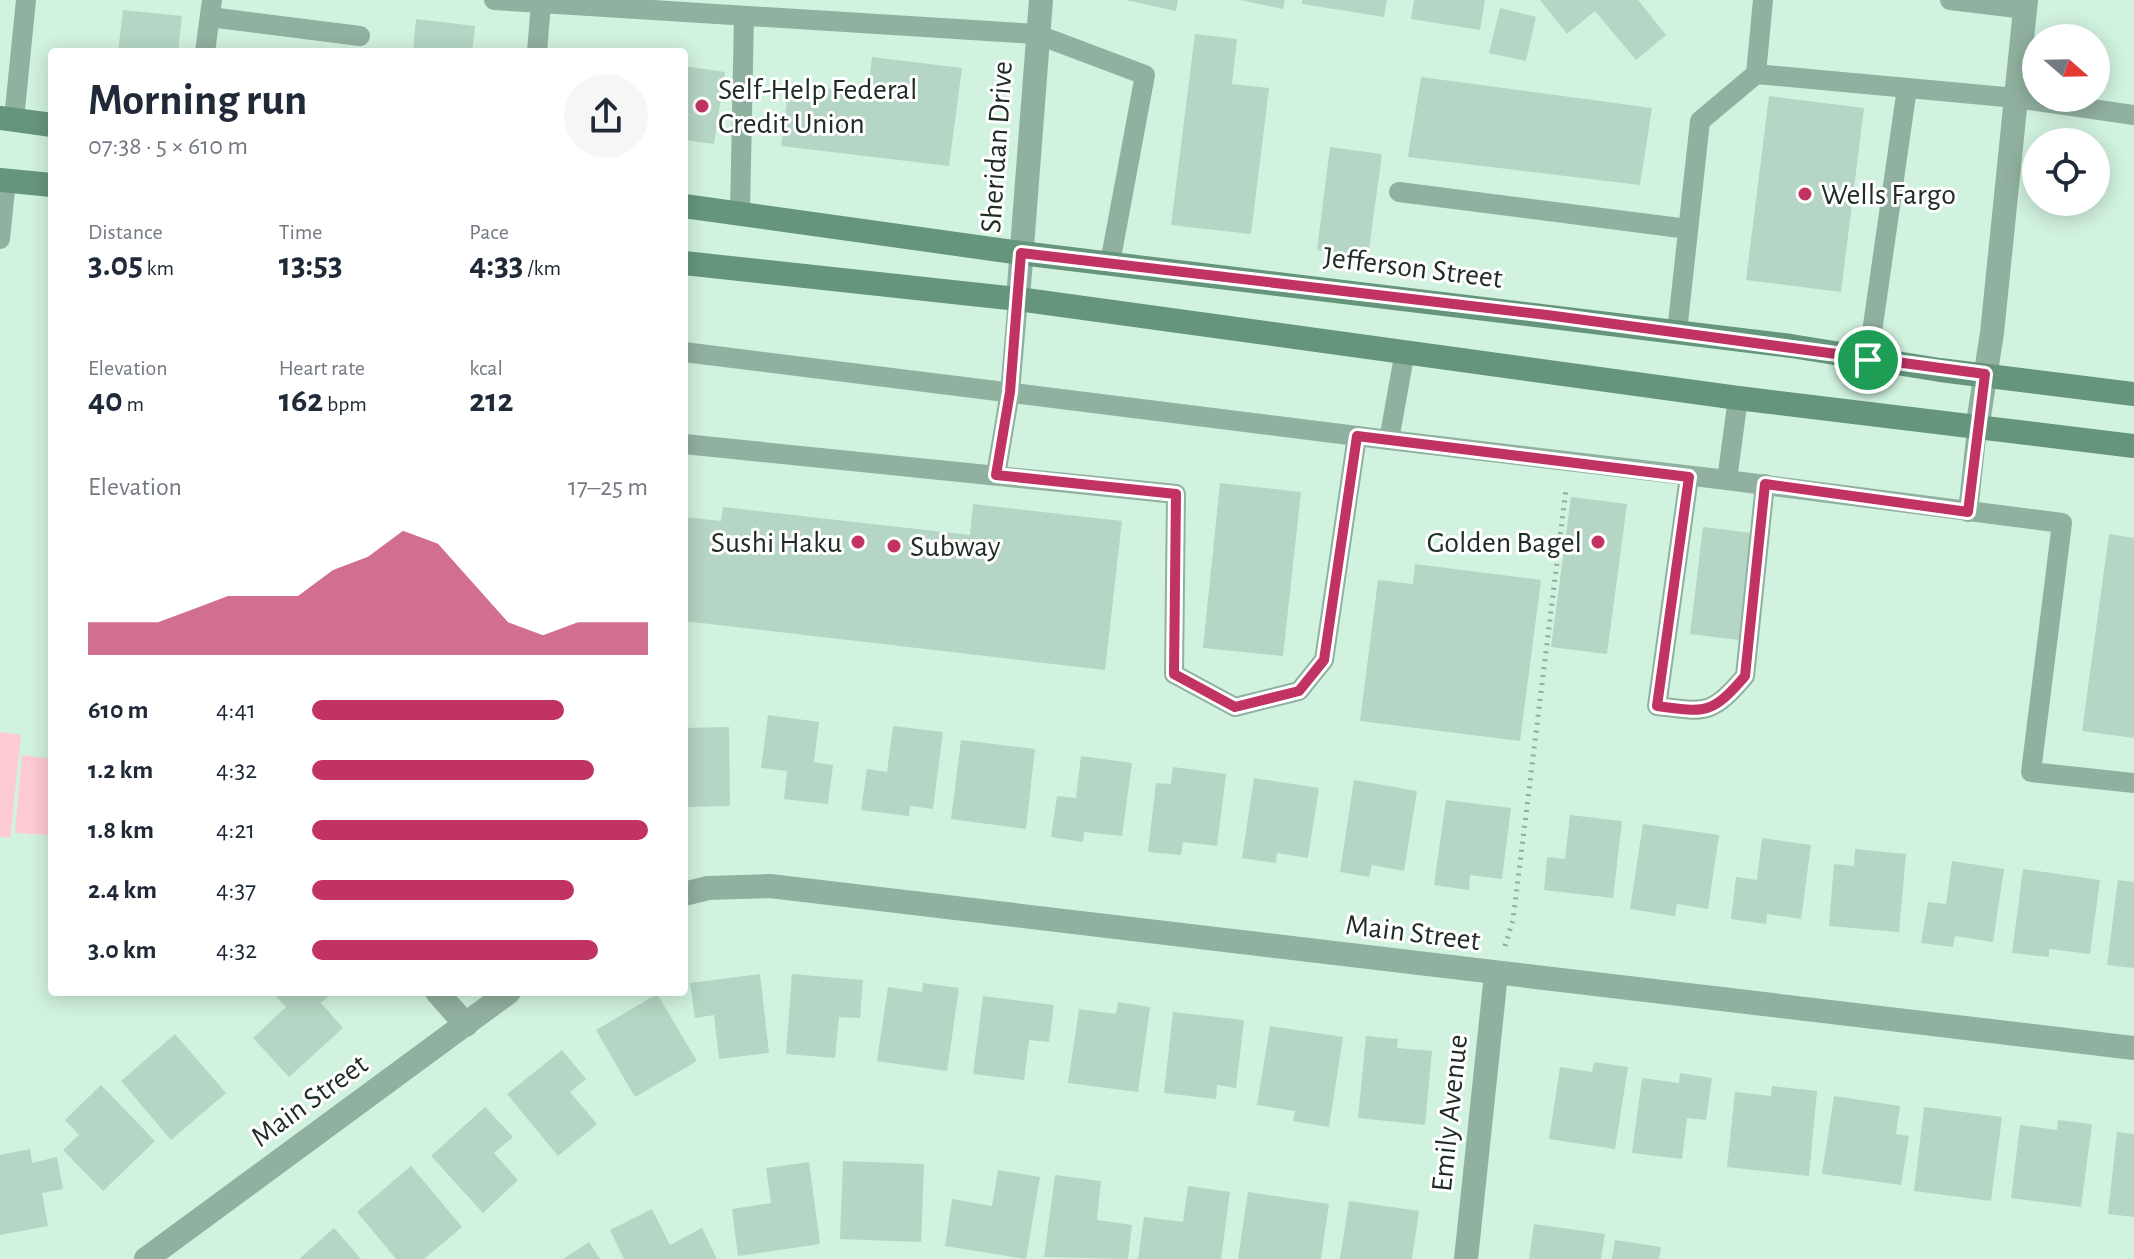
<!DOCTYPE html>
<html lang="en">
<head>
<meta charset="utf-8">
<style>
	body { margin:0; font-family:"Alegreya Sans",sans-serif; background:#f6f6f7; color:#1f2937; height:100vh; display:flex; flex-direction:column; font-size:30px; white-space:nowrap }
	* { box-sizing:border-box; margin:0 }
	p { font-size:26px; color:#747a83 }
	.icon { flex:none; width:44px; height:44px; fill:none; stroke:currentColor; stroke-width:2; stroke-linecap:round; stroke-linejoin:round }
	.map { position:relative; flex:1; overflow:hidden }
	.side { position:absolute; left:48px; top:48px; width:640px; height:948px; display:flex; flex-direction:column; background:#fff; border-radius:8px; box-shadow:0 4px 20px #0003 }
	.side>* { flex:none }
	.needle { width:52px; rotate:110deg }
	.buttons { position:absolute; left:2022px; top:24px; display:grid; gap:16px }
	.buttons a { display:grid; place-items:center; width:88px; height:88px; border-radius:50%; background:#fff; box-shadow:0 4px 20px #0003; font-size:40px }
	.pin { position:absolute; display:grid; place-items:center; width:68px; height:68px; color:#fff; margin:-34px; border:4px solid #fff; border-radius:50%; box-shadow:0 2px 8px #0007 }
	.round { display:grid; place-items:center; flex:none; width:84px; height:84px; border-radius:42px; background:#f6f6f7 }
	.head { display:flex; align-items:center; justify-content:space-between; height:136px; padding:0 40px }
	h1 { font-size:44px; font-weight:700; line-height:60px }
	.stats { display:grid; grid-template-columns:repeat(3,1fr); gap:12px; height:136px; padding:8px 40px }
	.stats div { display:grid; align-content:center }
	.stats b { font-size:34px; font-weight:700 }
	.stats small { font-size:22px; font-weight:400 }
	.stats p { font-size:22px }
	.chart { height:224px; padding:16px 40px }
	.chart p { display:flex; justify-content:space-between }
	.chart svg { width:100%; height:144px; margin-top:8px; fill:#c03362; opacity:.7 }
	ul { padding:0 40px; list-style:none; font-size:26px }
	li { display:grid; grid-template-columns:128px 96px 1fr; align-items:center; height:60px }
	li i { height:20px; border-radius:10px; background:#c03362 }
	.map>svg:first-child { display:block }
	.green { fill:#fecad4 }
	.building { fill:#b5d6c4 }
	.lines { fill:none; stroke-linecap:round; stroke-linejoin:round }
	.path { stroke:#91ab9c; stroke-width:5; stroke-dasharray:2 6; stroke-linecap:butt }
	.service { stroke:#91b1a0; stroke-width:20 }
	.minor { stroke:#91b1a0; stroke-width:24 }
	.secondary { stroke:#65967c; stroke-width:24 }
	.route-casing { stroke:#fff; stroke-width:16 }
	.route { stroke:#c03362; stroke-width:10 }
	.poi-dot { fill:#c03362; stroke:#fff; stroke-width:3 }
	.labels { text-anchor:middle; stroke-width:6; stroke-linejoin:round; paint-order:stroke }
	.poi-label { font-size:30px; fill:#202d26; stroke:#fff; text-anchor:start }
	.street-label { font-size:30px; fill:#202d26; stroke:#fff }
</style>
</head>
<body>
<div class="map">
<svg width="2134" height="1259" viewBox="0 0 2134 1259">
	<rect width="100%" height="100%" fill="#d1f2df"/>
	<g class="green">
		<path d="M0,732L21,735L10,838L0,836Z"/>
		<path d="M22,755L52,759V835L15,833Z"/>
	</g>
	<g class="building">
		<path d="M1125,0H1178L1176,11Z"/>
		<path d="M1240,0H1285L1283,9Z"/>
		<path d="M1302,0H1387L1384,17L1302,4Z"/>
		<path d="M1414,0H1485L1480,30L1411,19Z"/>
		<path d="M1540,0H1638L1666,35L1636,60L1595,11L1567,34Z"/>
		<path d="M1500,8L1536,17L1526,61L1489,53Z"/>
		<path d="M123,10L182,16L178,52H118Z"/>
		<path d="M416,19L475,26L472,52H413Z"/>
		<path d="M1195,34L1237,39L1232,84L1269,88L1251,234L1171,225Z"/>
		<path d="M872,57L962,68L949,166L781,146L789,84L868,93Z"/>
		<path d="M684,66L725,72L714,144L684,140Z"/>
		<path d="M1421,77L1652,108L1640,185L1408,157Z"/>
		<path d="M1769,96L1864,108L1841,292L1746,280Z"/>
		<path d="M1330,147L1382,154L1368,257L1317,250Z"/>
		<path d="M1220,483L1301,492L1283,656L1203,648Z"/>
		<path d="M1571,497L1627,504L1607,654L1551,647Z"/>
		<path d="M973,504L1122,521L1105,670L684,621V517L721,521L723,507L970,535Z"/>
		<path d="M1703,527L1752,533L1739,640L1690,634Z"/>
		<path d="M2109,534L2134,538V738L2082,731Z"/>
		<path d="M1415,564L1541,580L1520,741L1360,721L1378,580L1413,584Z"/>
		<path d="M768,715L819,722L814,762L833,765L828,804L784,799L787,771L761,768Z"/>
		<path d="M893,726L943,732L933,809L910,806L909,816L861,810L867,769L887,772Z"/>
		<path d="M729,727L730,806L684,807V728Z"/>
		<path d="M961,740L1035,749L1026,829L951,819Z"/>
		<path d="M1081,756L1132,763L1122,836L1084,832L1083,842L1051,837L1057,796L1076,798Z"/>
		<path d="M1173,767L1226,774L1217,846L1183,842L1181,855L1148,852L1156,783L1171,784Z"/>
		<path d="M1254,778L1319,788L1308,858L1277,853L1276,863L1242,858Z"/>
		<path d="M1354,780L1417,791L1404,871L1372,865L1369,877L1340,872Z"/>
		<path d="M1446,800L1511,808L1502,879L1470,875L1469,890L1434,885Z"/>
		<path d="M1570,815L1622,821L1613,898L1544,890L1547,857L1565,859Z"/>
		<path d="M1643,824L1719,835L1708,909L1677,904L1675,916L1630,909Z"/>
		<path d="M1762,838L1811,845L1801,919L1767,914L1766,924L1731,919L1736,877L1757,880Z"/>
		<path d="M1855,849L1906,854L1899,932L1829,926L1834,864L1854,866Z"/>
		<path d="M1952,861L2004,869L1993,942L1955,936L1953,947L1921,943L1928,902L1946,904Z"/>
		<path d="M2023,869L2100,880L2090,954L2049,949V957L2012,953Z"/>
		<path d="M2118,880L2134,882V968L2107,965Z"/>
		<path d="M760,974L769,1053L719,1059L714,1015L695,1018L690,983Z"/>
		<path d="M792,974L863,980L860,1018L839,1017L835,1058L786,1054Z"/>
		<path d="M923,983L959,988L947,1071L877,1061L888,987L922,992Z"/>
		<path d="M281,992H327L329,995L321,1003L343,1028L289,1077L253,1038L286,1007L276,996Z"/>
		<path d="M657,994L697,1061L635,1097L596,1030Z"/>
		<path d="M983,996L1054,1005L1049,1042L1029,1040L1024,1080L973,1074Z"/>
		<path d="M1118,1002L1150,1007L1138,1092L1068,1083L1079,1009L1116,1014Z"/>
		<path d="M1173,1012L1244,1020L1236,1088L1217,1085L1216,1099L1164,1093Z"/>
		<path d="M1270,1026L1343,1037L1329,1127L1293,1121L1295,1111L1257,1105Z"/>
		<path d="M175,1034L226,1093L171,1140L121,1081Z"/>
		<path d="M1366,1036L1398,1039L1397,1048L1432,1051L1425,1125L1358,1118Z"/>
		<path d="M562,1050L586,1079L570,1092L597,1124L558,1156L507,1094Z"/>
		<path d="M1594,1062L1628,1067L1615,1149L1549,1139L1560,1067L1592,1072Z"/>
		<path d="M1680,1073L1712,1078L1706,1120L1687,1118L1682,1159L1632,1153L1642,1078L1679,1083Z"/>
		<path d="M101,1085L155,1141L103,1191L63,1150L79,1135L65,1120Z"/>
		<path d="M1772,1086L1817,1091L1809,1176L1727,1167L1735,1092L1771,1096Z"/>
		<path d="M1834,1096L1900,1106L1896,1134L1909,1136L1901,1185L1822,1174Z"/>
		<path d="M485,1107L513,1137L494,1153L518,1180L483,1213L431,1156Z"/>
		<path d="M1924,1107L2002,1117L1991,1201L1914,1191Z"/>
		<path d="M2058,1120L2092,1124L2081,1207L2011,1198L2020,1125L2057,1130Z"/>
		<path d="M2117,1132L2134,1134V1217L2108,1214Z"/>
		<path d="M30,1149L32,1163L57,1157L63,1189L42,1193L48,1226L0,1235V1155Z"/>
		<path d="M843,1161L924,1164L921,1242L840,1239Z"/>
		<path d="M809,1162L820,1244L738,1256L732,1209L771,1203L766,1168Z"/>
		<path d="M411,1166L462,1227L424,1259H396L357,1212Z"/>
		<path d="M998,1170L1040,1177L1026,1259L945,1246L952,1199L992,1206Z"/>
		<path d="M1055,1175L1101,1181L1097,1220L1132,1225L1128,1259L1044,1257Z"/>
		<path d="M1188,1186L1230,1192L1221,1259H1138L1144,1217L1183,1222Z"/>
		<path d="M1248,1192L1329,1204L1321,1259H1238Z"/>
		<path d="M1349,1201L1419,1211L1412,1259H1340Z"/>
		<path d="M652,1209L670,1245L702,1228L717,1259H624L610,1230Z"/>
		<path d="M1534,1224L1605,1234L1601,1259H1529Z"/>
		<path d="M334,1228L361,1259H299Z"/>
		<path d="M1615,1240L1661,1247L1659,1259H1612Z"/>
		<path d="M589,1242L600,1259H563Z"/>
	</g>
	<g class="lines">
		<path class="path" d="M1505,946L1513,920L1566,489"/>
		<g class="service">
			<path d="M494,0L541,3"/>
			<path d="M1763,0L1756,74L2016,98L2134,115"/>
			<path d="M1950,0L2025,9"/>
			<path d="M210,17L360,36"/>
			<path d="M205,52L212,0"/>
			<path d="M537,52L541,3L1036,34L1145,75L1110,263"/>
			<path d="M14,119L26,0"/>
			<path d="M1399,192L1688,229"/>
			<path d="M740,212L744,16"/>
			<path d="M0,239L6,180"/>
			<path d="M1677,332L1700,121L1756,74"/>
			<path d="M684,352L1389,440L1405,351"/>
			<path d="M1868,360L1907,88"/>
			<path d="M1738,398L1727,480L2062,523L2031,772L2134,783"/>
			<path d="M1389,440L1727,480"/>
			<path d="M684,444L1176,494L1174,674L1235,707L1299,691L1324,660L1357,436"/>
			<path d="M996,475L1010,392L1018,299"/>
			<path d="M1689,477L1657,706C1705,712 1711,716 1745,676L1765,484"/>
			<path d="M1968,512L1977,429"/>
		</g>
		<g class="minor">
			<path d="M1018,299L1041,0"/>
			<path d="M1977,429L1992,333L2026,0"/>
			<path d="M684,894L708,888L770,886L2134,1048"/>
			<path d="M437,992L466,1025"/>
			<path d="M146,1259L509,992"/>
			<path d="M1466,1259L1496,974"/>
		</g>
		<g class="secondary">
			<path d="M0,118L52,125"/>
			<path d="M0,180L52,185"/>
			<path d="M684,206L1021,253L1791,346L1940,370L2134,394"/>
			<path d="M684,263L1018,299L1738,398L2134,446"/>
		</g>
	</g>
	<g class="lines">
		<defs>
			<path id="route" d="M1021,253L1547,315L1985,374L1968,512L1765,484L1745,676C1711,716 1705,712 1657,706L1689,477L1357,436L1324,660L1299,691L1235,707L1174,674L1176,494L996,475L1010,392Z"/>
		</defs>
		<use href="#route" class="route-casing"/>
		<use href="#route" class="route"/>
	</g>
	<g class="poi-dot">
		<circle cx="702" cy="106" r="8"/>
		<circle cx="1805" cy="194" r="8"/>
		<circle cx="858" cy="542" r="8"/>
		<circle cx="1598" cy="542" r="8"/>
		<circle cx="894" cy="546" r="8"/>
	</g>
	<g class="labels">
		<g class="poi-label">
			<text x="718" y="99">Self-Help Federal<tspan x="718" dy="34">Credit Union</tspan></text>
			<text x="1821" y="204">Wells Fargo</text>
			<text x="842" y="552" text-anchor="end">Sushi Haku</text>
			<text x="1582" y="552" text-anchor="end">Golden Bagel</text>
			<text x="910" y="556">Subway</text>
		</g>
		<g class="street-label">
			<text transform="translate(996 147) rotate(-86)" y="10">Sheridan Drive</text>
			<text transform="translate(1413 267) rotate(7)" y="10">Jefferson Street</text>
			<text transform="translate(1413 932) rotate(7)" y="10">Main Street</text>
			<text transform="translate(309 1100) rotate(-36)" y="10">Main Street</text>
			<text transform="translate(1449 1113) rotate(-84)" y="10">Emily Avenue</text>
		</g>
	</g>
</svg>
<div class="buttons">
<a><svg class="needle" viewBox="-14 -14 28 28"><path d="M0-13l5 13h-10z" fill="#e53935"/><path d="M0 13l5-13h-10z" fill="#747a83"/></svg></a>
<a><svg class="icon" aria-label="locate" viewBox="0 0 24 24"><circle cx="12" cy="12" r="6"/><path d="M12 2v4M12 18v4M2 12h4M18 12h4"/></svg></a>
</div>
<div class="pin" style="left:1868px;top:360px;background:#1e9e55"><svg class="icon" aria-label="arrive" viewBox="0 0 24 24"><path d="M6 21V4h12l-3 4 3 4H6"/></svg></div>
<section class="side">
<div class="head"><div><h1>Morning run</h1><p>07:38 · 5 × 610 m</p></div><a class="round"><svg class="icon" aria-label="share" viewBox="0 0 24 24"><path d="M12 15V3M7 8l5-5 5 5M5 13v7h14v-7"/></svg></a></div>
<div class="stats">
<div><p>Distance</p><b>3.05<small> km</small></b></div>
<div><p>Time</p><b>13:53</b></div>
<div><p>Pace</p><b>4:33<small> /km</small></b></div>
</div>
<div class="stats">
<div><p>Elevation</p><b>40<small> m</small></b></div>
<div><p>Heart rate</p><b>162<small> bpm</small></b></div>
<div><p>kcal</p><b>212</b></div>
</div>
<div class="chart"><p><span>Elevation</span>17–25 m</p>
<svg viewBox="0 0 160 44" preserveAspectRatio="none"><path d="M0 44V34L10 34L20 34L30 30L40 26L50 26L60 26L70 18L80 14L90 6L100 10L110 22L120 34L130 38L140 34L150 34L160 34V44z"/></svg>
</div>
<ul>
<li><b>610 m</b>4:41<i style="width:75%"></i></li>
<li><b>1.2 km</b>4:32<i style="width:84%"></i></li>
<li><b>1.8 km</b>4:21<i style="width:100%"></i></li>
<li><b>2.4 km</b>4:37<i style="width:78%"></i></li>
<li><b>3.0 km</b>4:32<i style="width:85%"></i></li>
</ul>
</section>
</div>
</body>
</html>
